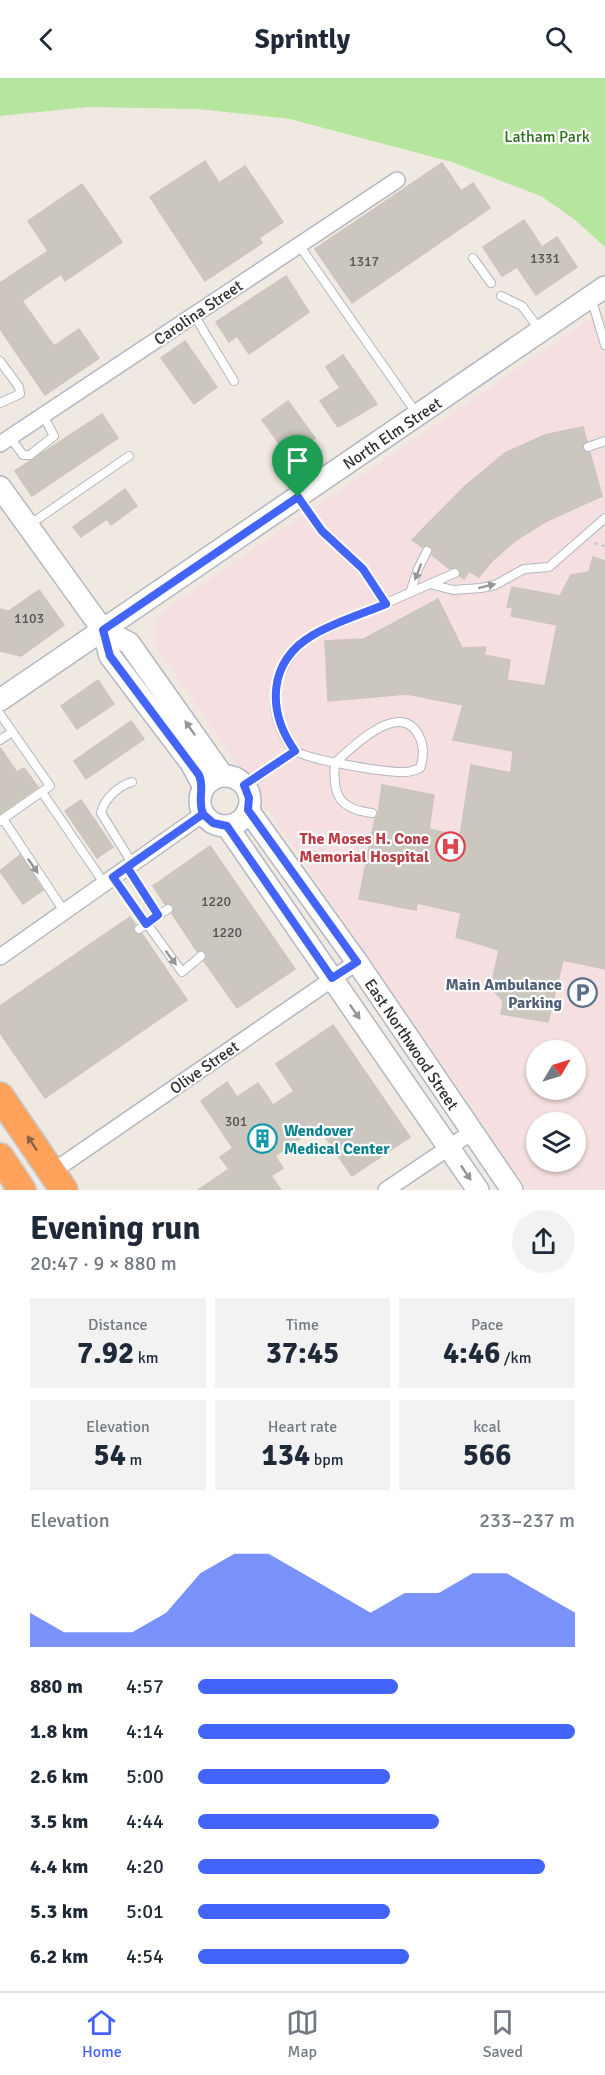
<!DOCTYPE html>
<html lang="en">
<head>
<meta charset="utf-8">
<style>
	body { margin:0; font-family:Signika,sans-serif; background:#f2f2f3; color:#1f2937; height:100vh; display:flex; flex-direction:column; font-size:22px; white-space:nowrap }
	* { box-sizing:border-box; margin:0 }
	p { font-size:20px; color:#747a83 }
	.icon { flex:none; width:33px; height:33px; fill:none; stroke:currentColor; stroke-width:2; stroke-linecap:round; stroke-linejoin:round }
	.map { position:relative; height:1112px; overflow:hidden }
	.panel { display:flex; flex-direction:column; background:#fff; flex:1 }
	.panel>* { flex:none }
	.needle { width:39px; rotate:52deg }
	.controls { position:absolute; left:526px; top:962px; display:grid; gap:12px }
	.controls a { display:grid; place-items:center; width:60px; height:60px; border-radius:50%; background:#fff; box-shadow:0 2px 4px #0004; font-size:30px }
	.pin { position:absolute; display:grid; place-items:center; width:51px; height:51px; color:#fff; margin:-62px -26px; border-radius:50% 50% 50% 0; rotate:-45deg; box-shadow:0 0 6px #0007 }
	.pin .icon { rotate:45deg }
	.round { display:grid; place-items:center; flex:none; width:63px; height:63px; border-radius:32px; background:#f2f2f3 }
	.headline { display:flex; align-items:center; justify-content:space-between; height:102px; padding:0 30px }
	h1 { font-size:33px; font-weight:700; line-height:45px }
	.metrics { display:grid; grid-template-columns:repeat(3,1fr); gap:9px; height:102px; padding:6px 30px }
	.metrics div { display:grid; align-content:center; border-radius:0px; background:#f2f2f3; text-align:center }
	.metrics b { font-size:30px; font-weight:700 }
	.metrics small { font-size:16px; font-weight:400 }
	.metrics p { font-size:16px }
	.chart { height:168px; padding:12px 30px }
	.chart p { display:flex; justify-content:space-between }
	.chart svg { width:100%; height:108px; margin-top:6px; fill:#4264fb; opacity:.7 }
	ul { padding:0 30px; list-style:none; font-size:20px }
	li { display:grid; grid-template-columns:96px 72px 1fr; align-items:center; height:45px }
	li i { height:15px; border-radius:8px; background:#4264fb }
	header { display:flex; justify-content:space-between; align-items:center; height:78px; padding:0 30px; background:#fff; font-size:27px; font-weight:700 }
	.tabs { display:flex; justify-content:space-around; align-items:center; height:84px; border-top:2px solid #e0e1e3; background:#fff; font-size:16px; color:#747a83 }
	.tabs a { display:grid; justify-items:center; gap:3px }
	.tabs .current { color:#4264fb }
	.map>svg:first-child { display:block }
	.medical { fill:#f5dfe0; fill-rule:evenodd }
	.green { fill:#b6e59e }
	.building { fill:#cbc7bf; stroke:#cbc5ba; stroke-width:1.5 }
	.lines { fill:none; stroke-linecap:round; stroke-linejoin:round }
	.lane-casing { stroke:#b4b7c1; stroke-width:10 }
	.street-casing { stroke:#b4b7c1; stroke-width:18 }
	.secondary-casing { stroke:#b4b7c1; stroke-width:24 }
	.highway-casing { stroke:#c9c9c9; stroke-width:30 }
	.path { stroke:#c9c9c9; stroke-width:2; stroke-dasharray:4.5 3; stroke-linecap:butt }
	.lane { stroke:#fff; stroke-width:8 }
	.street { stroke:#fff; stroke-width:15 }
	.secondary { stroke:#fff; stroke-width:21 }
	.highway { stroke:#ffa35c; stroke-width:27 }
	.oneway { fill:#969696 }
	.oneway2 { fill:#8c6343 }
	.route-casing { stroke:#fff; stroke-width:12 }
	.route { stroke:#4264fb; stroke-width:8 }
	.labels { text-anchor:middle; stroke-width:4.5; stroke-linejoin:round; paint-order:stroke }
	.number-label { font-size:14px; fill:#555452 }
	.park-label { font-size:16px; fill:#2c6e1b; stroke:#fff }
	.street-label { font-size:16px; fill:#2e2e2e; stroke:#fff }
	.health-label { font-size:16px; font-weight:bold; fill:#be3a42; stroke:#fff; text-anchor:end }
	.service-label { font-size:16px; font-weight:bold; fill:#4e5e75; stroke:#fff; text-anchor:end }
	.culture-label { font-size:16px; font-weight:bold; fill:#0d838f; stroke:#fff; text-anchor:start }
</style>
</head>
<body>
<header><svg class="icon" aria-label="back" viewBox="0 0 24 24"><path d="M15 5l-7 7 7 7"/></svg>Sprintly<svg class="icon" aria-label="search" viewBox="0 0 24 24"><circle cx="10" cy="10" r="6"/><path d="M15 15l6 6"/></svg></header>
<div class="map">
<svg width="605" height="1112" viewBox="0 0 605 1112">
	<rect width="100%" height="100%" fill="#efe9e1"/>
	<path class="medical" d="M605,231V1112H528L155,566V550L162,534ZM537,972H576V1011H537ZM537,1044H576V1083H537Z"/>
	<path class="green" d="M0,0H605V169L574,141L541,118L452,84L290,41L198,31L88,29L0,38Z"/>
	<g class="building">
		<path d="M205,83L219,105L245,88L283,144L259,160L262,165L205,203L150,119Z"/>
		<path d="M442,85L461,113L473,105L490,130L352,225L315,171Z"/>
		<path d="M82,106L122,164L65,203L61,196L22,223L54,268L79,251L99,280L45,317L0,251V205L48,173L28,143Z"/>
		<path d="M524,142L542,169L557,159L577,189L536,217L517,189L502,198L483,169Z"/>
		<path d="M286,198L309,234L249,276L237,258L229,264L216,244Z"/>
		<path d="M185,263L217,309L194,326L161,280Z"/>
		<path d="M343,277L377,326L338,349L320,323L340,310L326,289Z"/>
		<path d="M288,323L315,360L289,379L262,342Z"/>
		<path d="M102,336L118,360L32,418L15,393Z"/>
		<path d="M583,349L587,363L582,370L585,374L590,375L602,418L545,444L516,462L492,483L479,499L469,493L464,501L460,498L459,491H450L432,477L433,472L430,468L422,469L412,462L464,409L505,375L545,357Z"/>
		<path d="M125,411L137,428L111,447L107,441L81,459L73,449Z"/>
		<path d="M593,479L605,483V891L563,882L548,944L501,936L503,923L491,910L499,872L456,859L461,835L417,825L416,832L359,821L375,740L378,737L382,707L434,717L429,751L460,758L471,687L511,695L513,673L453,662L463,627L407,616L328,623L325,563L364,561L438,521L462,570L486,569L484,577L510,582L507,602L545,608L557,547L511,538L513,530L507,529L512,509L560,518L571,497L589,494Z"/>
		<path d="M39,512L64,547L21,578L0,573V531L9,533Z"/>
		<path d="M98,602L114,626L77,651L61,628Z"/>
		<path d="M131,643L144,661L86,701L74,683Z"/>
		<path d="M0,670L17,694L24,690L38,709L0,736Z"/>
		<path d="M81,722L113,769L97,780L65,733Z"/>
		<path d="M210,768L295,891L237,930L204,883L206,875L197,873L172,836L174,831L173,827L165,826L153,808Z"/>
		<path d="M20,777L43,812L23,826L0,793Z"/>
		<path d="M130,839L135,846L134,854L142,856L187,922L45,1020L0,955V928Z"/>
		<path d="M333,947L410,1059L352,1098L318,1048L275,1078L283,1090L271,1098L281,1112H198L229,1091L220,1079L233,1070L201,1023L227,1004L237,1019L258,1005L273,1027L294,1013L276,986Z"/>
	</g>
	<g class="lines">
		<defs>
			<g id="lane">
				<path d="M299,167L417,336"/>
				<path d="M473,180L491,205"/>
				<path d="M501,218L522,228L540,252"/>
				<path d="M591,219L605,267"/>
				<path d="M194,237L234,303"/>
				<path d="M0,283L19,309L20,316L0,325"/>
				<path d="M10,359L23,377H30L54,358L43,337"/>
				<path d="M588,369L605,363"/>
				<path d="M29,447L129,378"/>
				<path d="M430,506L453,512L481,510L495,507L524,491L549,489L605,440"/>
				<path d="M410,515L418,491L427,473"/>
				<path d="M0,636L50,708L0,743"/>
				<path d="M0,662L12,654"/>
				<path d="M132,704C118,708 104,721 101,735L132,785"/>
				<path d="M244,707L295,673"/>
				<path d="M42,714L104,805"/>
				<path d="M372,735C339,731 332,717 335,685C351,670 401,620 419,658C424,667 424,680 420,690C415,692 409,695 402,694C385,694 306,682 294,672C288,667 283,656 280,648C266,613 283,577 313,557L455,495"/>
				<path d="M3,741L64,833"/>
				<path d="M127,789L158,837"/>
				<path d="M113,799L182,894L201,878"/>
				<path d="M139,851L168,831"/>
			</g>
			<g id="street">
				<path d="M0,366L397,102"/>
				<path d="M0,879L203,736"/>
				<path d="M52,1094L357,884"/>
				<path d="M386,1112L472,1054"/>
			</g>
			<g id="secondary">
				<path d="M0,409L103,552L110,578L191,685L204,709"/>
				<path d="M103,552L129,565L223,698"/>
				<path d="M0,622L605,209"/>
				<circle cx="225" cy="723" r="25"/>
				<path d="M248,732L357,884L512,1112"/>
				<path d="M227,748L478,1112"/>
			</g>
			<g id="highway">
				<path d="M0,1018L64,1112"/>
				<path d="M0,1079L22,1112"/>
			</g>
		</defs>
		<use href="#lane" class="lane-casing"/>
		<use href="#street" class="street-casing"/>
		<use href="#secondary" class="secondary-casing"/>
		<use href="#highway" class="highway-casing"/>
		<g class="path">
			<path d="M307,431L322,453L363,491L380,518"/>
			<path d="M594,465L605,468"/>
		</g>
		<use href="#lane" class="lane"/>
		<use href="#street" class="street"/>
		<use href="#secondary" class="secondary"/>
		<use href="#highway" class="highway"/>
	</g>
	<defs><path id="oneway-solid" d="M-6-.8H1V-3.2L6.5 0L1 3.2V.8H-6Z" transform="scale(1.5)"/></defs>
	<g class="oneway">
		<use href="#oneway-solid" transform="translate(418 494) rotate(111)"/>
		<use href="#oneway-solid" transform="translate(487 508) rotate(-14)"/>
		<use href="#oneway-solid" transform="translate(190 650) rotate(-125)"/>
		<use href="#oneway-solid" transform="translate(33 788) rotate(55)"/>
		<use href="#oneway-solid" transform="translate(171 880) rotate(53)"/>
		<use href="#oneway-solid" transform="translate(355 934) rotate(55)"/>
		<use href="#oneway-solid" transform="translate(466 1095) rotate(56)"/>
	</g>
	<use class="oneway2" href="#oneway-solid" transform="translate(32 1065) rotate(-124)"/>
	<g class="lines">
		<defs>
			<path id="route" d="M298,419L103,552L110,578L199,697C205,711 197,721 203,736L127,789L158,837L146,846L113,799L203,736L213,745L227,748L332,900L357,884L248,732L249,720L244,707L295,673C267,633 267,584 313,557C335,544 362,536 386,526L363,491L322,453L298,419"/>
		</defs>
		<use href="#route" class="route-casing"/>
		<use href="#route" class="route"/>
	</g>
	<defs>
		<symbol id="hospital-ring" viewBox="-11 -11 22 22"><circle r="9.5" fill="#fff" stroke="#e0444e" stroke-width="1.5"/><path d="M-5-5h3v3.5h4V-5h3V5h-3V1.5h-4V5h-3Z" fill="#e0444e"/></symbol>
		<symbol id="parking-ring" viewBox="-11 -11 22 22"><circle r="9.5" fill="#fff" stroke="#5c6f8a" stroke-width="1.5"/><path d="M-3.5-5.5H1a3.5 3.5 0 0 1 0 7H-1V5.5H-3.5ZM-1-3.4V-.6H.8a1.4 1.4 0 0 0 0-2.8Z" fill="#5c6f8a"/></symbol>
		<symbol id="building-ring" viewBox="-11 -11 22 22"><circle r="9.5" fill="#fff" stroke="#0f9aa8" stroke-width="1.5"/><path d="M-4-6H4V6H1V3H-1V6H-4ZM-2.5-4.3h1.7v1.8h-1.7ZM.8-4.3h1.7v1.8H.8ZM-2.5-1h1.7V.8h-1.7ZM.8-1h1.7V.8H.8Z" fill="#0f9aa8"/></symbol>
	</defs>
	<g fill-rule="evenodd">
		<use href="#hospital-ring" x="434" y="752" width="33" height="33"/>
		<use href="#parking-ring" x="566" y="898" width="33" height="33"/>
		<use href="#building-ring" x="246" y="1044" width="33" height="33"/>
	</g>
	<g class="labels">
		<g class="number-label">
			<text x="545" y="185">1331</text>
			<text x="364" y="188">1317</text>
			<text x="29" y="545">1103</text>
			<text x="216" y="828">1220</text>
			<text x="227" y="859">1220</text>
			<text x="236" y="1048">301</text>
		</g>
		<g class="park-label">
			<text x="547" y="64">Latham Park</text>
		</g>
		<g class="street-label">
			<text transform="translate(198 234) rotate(-34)" y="6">Carolina Street</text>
			<text transform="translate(392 355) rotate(-34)" y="6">North Elm Street</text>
			<text transform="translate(412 966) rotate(56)" y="6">East Northwood Street</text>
			<text transform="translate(204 989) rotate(-35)" y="6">Olive Street</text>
		</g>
		<g class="health-label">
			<text x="429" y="766">The Moses H. Cone<tspan x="429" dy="18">Memorial Hospital</tspan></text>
		</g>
		<g class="service-label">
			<text x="562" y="912">Main Ambulance<tspan x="562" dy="18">Parking</tspan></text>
		</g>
		<g class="culture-label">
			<text x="284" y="1058">Wendover<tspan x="284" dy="18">Medical Center</tspan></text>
		</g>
	</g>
</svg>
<div class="controls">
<a><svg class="needle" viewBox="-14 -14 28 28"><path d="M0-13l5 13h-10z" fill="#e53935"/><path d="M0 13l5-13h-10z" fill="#747a83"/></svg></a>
<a><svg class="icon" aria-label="layers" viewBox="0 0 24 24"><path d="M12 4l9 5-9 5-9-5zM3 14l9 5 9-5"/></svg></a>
</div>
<div class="pin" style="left:298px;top:419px;background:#1e9e55"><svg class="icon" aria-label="arrive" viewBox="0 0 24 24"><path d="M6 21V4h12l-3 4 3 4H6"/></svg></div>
</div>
<section class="panel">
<div class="headline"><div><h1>Evening run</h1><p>20:47 · 9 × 880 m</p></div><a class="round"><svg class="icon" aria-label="share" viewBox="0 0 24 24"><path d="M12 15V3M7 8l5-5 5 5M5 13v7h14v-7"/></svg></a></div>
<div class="metrics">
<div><p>Distance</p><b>7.92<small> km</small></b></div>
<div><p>Time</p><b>37:45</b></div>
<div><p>Pace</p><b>4:46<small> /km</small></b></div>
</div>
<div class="metrics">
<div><p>Elevation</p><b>54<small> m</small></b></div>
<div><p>Heart rate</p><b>134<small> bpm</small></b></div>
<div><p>kcal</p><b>566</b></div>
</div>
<div class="chart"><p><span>Elevation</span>233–237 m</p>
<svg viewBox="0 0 160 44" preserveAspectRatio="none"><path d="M0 44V30L10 38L20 38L30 38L40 30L50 14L60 6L70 6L80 14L90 22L100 30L110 22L120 22L130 14L140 14L150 22L160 30V44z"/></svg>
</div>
<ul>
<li><b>880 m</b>4:57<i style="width:53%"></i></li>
<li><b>1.8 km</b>4:14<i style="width:100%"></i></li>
<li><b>2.6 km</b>5:00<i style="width:51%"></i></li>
<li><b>3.5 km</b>4:44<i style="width:64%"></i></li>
<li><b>4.4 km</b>4:20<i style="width:92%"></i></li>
<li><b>5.3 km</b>5:01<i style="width:51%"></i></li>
<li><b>6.2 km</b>4:54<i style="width:56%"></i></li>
</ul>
</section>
<nav class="tabs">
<a class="current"><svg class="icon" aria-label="home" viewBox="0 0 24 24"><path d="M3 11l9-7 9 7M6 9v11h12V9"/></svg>Home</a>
<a><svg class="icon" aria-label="map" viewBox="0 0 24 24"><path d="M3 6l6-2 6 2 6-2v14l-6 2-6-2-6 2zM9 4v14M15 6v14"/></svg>Map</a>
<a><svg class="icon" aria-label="saved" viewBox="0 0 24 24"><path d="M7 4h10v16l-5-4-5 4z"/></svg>Saved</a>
</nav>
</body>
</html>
